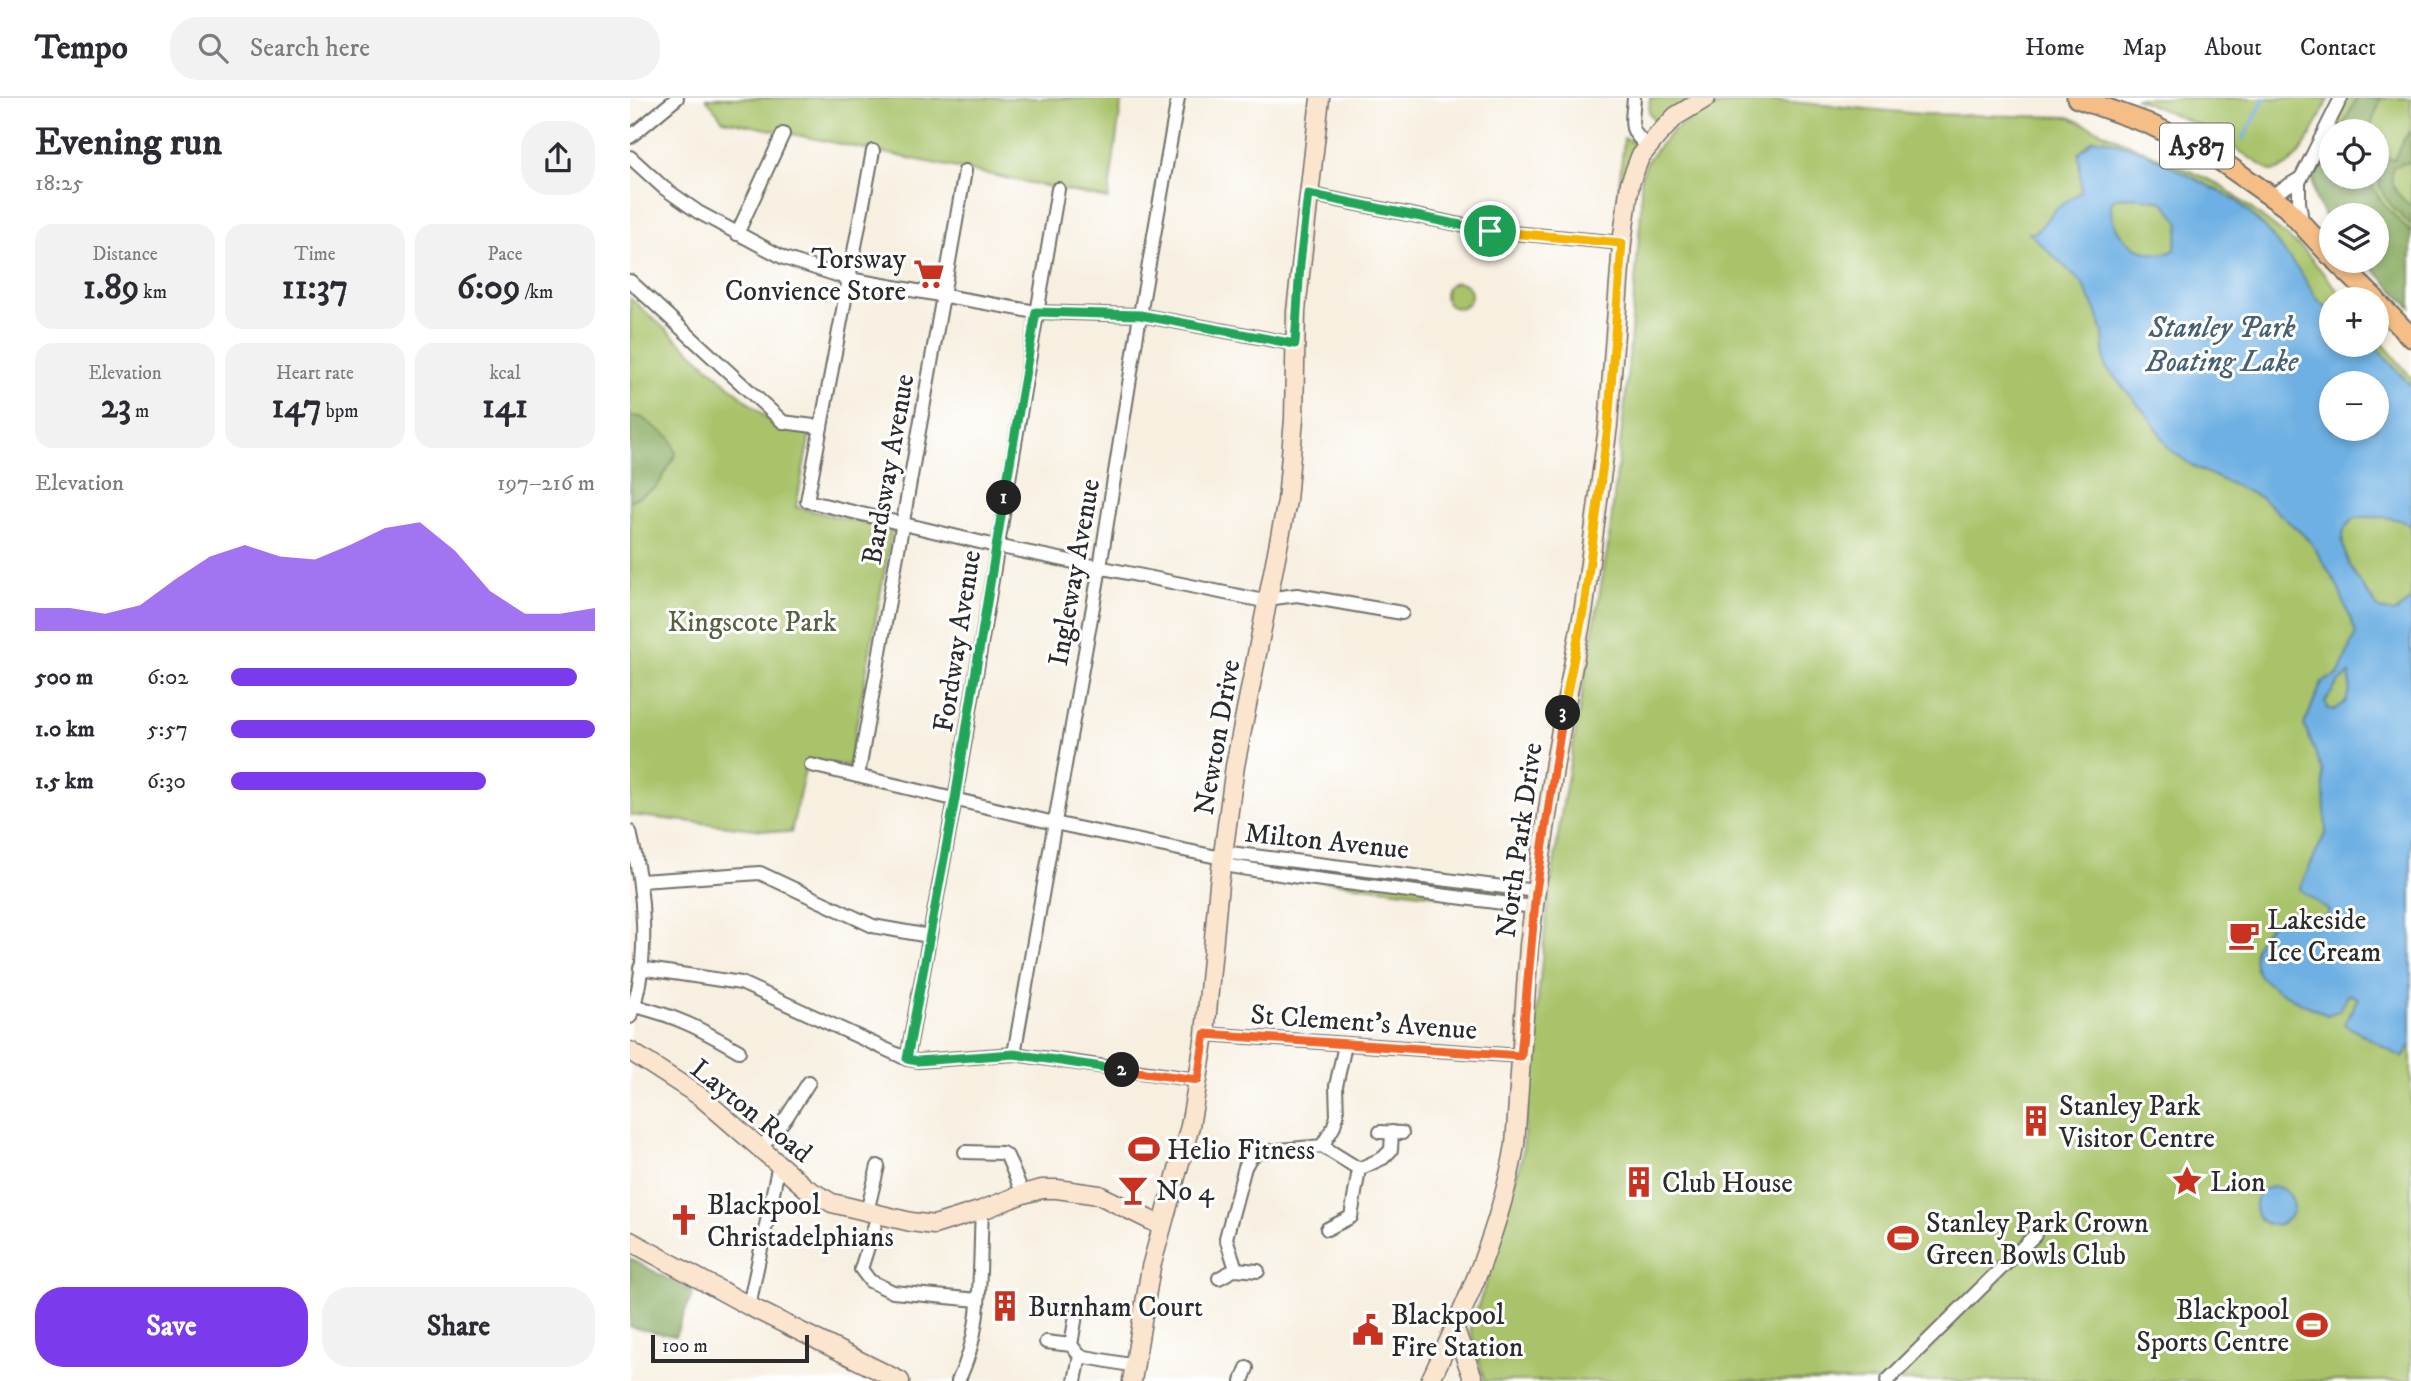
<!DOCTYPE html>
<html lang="en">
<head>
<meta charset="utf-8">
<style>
	body { margin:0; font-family:"IM FELL DW Pica",serif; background:#f2f2f3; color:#2b2b33; height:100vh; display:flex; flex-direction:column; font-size:26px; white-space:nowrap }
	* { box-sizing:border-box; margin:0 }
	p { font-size:23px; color:#7c7c81 }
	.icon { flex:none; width:38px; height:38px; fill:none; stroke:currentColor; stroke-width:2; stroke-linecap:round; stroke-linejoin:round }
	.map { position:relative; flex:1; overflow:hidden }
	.sheet { display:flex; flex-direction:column; background:#fff; width:630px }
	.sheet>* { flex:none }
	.buttons { position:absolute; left:1689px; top:21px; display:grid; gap:14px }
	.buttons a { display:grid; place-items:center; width:70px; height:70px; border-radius:50%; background:#fff; box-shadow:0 4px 10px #0003; font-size:35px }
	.scale { position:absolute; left:21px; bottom:18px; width:158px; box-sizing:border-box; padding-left:7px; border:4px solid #2b2b2b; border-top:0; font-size:19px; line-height:24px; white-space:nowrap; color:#2b2b2b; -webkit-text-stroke:5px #fff; paint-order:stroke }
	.pin { position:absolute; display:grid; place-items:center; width:60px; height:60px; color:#fff; margin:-30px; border:4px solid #fff; border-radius:50%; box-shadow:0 2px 7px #0007 }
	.km { position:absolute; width:35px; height:35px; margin:-18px; border-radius:50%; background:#222; color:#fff; font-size:19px; line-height:35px; text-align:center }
	.round { display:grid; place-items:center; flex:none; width:74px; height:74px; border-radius:28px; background:#f2f2f3 }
	.overview { display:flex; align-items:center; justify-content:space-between; height:119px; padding:0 35px }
	h1 { font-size:38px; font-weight:700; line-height:52px }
	.stats { display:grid; grid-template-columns:repeat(3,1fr); gap:10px; height:119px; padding:7px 35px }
	.stats div { display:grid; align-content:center; border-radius:18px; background:#f2f2f3; text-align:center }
	.stats b { font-size:35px; font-weight:700 }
	.stats small { font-size:19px; font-weight:400 }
	.stats p { font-size:19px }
	.chart { height:196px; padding:14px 35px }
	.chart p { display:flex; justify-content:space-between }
	.chart svg { width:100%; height:126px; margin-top:7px; fill:#7c3aed; opacity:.7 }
	.action { display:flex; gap:14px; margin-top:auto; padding:14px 35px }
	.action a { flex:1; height:80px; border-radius:28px; background:#7c3aed; color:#fff; font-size:28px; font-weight:700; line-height:80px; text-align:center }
	.action a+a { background:#f2f2f3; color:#2b2b33 }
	ul { padding:0 35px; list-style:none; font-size:23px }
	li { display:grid; grid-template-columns:112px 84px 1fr; align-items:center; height:52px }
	li i { height:18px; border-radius:9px; background:#7c3aed }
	header { display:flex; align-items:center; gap:42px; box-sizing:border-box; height:98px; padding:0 35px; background:#fff; border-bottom:2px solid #e1e1e2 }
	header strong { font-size:33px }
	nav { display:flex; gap:38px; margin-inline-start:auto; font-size:24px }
	.search { width:490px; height:63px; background:#f2f2f3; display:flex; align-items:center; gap:18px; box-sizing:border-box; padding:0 24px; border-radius:28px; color:#7c7c81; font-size:26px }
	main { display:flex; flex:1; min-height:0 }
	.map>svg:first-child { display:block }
	.green { fill:#a8c369; stroke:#6a774a; stroke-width:2; fill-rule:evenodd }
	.forest { fill:#86a95d; stroke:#586a44; stroke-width:2 }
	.water { fill:#6eb0e3; stroke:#4c6e87; stroke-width:2; fill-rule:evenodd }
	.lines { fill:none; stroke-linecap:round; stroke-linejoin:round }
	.stream { stroke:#6eb0e3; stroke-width:3.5 }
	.street-casing { stroke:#72706a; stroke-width:16 }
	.secondary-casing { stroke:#72706a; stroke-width:21 }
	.primary-casing { stroke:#72706a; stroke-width:23 }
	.street { stroke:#fff; stroke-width:12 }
	.secondary { stroke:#fbe5cf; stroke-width:18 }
	.primary { stroke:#f6be87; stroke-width:19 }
	.split-1-casing { stroke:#fff; stroke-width:14 }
	.split-2-casing { stroke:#fff; stroke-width:14 }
	.split-3-casing { stroke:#fff; stroke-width:14 }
	.split-4-casing { stroke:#fff; stroke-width:14 }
	.split-1 { stroke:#22a559; stroke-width:9 }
	.split-2 { stroke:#22a559; stroke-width:9 }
	.split-3 { stroke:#f0652b; stroke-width:9 }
	.split-4 { stroke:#f5b400; stroke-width:9 }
	.labels { text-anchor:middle; stroke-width:6; stroke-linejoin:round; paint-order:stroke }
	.shield { fill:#fff; stroke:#6b6b6b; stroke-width:2 }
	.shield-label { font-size:26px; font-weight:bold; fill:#2b2b2b }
	.poi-label { font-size:28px; fill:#2b2b2b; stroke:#fff; text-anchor:start }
	.street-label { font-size:28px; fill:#2b2b2b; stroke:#fff }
	.park-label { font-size:28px; fill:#576041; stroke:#fff }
	.water-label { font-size:30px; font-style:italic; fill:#466075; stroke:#fff }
</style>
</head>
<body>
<header>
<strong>Tempo</strong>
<div class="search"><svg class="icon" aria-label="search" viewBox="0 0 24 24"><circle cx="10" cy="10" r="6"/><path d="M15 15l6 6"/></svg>Search here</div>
<nav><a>Home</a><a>Map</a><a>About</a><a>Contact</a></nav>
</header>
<main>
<section class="sheet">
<div class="overview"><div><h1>Evening run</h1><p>18:25</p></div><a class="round"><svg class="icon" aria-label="share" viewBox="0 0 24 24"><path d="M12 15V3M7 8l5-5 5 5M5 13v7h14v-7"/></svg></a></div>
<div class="stats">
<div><p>Distance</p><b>1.89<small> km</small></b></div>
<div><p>Time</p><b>11:37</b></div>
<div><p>Pace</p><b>6:09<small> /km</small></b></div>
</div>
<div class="stats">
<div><p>Elevation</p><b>23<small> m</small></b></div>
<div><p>Heart rate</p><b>147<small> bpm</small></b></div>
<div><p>kcal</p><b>141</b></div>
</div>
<div class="chart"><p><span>Elevation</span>197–216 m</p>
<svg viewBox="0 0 160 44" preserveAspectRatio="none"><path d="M0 44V36L10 36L20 38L30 35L40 26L50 18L60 14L70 18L80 19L90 14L100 8L110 6L120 16L130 30L140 38L150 38L160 36V44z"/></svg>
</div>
<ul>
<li><b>500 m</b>6:02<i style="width:95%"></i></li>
<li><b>1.0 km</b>5:57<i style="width:100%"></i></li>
<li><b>1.5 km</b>6:30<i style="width:70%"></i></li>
</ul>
<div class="action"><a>Save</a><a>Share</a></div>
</section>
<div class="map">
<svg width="1781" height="1283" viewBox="0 0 1781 1283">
	<rect width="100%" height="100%" fill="#fff"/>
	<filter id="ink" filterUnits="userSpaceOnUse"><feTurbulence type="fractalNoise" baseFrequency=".0143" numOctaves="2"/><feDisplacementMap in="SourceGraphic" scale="14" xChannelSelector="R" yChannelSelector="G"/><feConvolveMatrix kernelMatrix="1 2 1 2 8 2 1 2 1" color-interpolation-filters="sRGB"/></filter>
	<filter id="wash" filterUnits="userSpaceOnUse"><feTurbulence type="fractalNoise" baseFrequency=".00686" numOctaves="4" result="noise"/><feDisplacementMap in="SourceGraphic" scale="28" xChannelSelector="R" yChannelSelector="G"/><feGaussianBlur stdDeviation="1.57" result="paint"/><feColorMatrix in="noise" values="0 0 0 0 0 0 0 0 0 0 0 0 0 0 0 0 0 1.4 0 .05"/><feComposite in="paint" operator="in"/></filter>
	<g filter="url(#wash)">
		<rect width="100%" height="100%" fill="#f7efe0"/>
		<g class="green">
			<path d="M76,0H492L478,101L93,22Z"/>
			<path d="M1020,0H1061L1027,27L1019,14Z"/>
			<path d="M1505,0H1699C1688,22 1669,74 1640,73L1573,29Z"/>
			<path d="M1711,0H1781V210L1736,163H1746V117H1701V125C1662,83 1692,44 1711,0ZM1701,33H1746V79H1701Z"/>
			<path d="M1139,2L1292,16L1439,19L1591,87L1674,152L1715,201H1701V247H1746L1747,238L1781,279V1283H854L840,1230L858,1180L892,1059L916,822L932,711L979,442L995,305L1011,114V79L1018,62L1030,47L1044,32L1060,21L1077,11L1095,6ZM1701,285H1746V331H1701Z"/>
			<path d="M994,40L1004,45L1006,50L990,109L987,108Z"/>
			<circle cx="828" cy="197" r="13"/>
			<path d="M0,200L149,331L180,335L166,409L262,432L219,668L177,662L161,735L0,717Z"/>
			<path d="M608,756L896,791L894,808L606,772Z"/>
		</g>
		<g class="forest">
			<path d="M1727,0H1751L1739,33H1710Z"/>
			<path d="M1781,33V64L1763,68C1759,88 1766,96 1781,108V127C1755,102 1746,95 1747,58L1764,62L1774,41Z"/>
			<path d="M1701,48V79H1739C1745,101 1766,119 1781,135V210L1736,163H1746V117H1701V125C1676,98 1681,77 1701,48Z"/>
			<path d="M0,318L11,319L41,340L46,356L27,389L0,403Z"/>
			<path d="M0,1160L63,1195L45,1238L0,1229Z"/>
		</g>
		<g class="water">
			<path d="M1463,41L1476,42L1512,53L1606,102L1637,132L1673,178L1686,200L1701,213V247H1744L1781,288V428C1769,419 1754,419 1739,419C1729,418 1722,420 1716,429C1702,453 1736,492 1749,511L1764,515L1781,502V946L1773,960L1714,926L1728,900L1719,896L1709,913L1697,917C1679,908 1642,893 1630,878C1614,856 1634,823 1659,818C1670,815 1681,820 1690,825L1699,813L1669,791L1696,734L1693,674L1674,627L1692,584L1708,577L1726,535L1707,487L1680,443L1632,400L1564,369L1539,351L1522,323L1475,268L1473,235L1466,212L1452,185L1399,135L1406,134L1426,111L1451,93L1449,55ZM1505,99C1536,104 1532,98 1550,126L1544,153C1514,165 1479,137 1481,106L1485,100ZM1701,285H1746V331H1701ZM1720,576V588L1716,604L1704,612L1697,610L1695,604L1708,585Z"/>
			<circle cx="1644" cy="1108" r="19"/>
		</g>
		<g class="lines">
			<path class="stream" d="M1613,41L1635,0"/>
		</g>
	</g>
	<g filter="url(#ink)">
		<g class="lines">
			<defs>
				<g id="street">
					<path d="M1004,0C1002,26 997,31 1018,49"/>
					<path d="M0,39L47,0"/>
					<path d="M243,53L177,403L366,448L629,502L667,497L772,515"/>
					<path d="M0,59L34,90L68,114L154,160L219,181L406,214L510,217L665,246"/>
					<path d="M678,96L861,133L992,145"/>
					<path d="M1643,100L1649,93L1671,80"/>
					<path d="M1672,123L1669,104V84L1711,0"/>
					<path d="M107,136L153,36"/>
					<path d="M0,183L153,324L191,329"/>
					<path d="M181,667L424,725L592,760"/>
					<path d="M228,678L335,73"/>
					<path d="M0,734C14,790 21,863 0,919"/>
					<path d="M592,760L600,768L662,778L904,809"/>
					<path d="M592,760L600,755L906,793"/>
					<path d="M11,783L130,775L243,828L299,838"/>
					<path d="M10,870L111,885L277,961L288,963L384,956L568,982"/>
					<path d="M4,908C47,918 71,931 109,953"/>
					<path d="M575,936L891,958"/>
					<path d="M384,956L470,469L510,217L548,0"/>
					<path d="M277,961L325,701L428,91"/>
					<path d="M750,1034L772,1035"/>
					<path d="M692,1048L729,1071L721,1119L697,1131"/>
					<path d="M131,1050L156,1020L179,984"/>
					<path d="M335,1054L372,1055L377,1058L393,1096"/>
					<path d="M729,1071L753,1060L761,1052L762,1034"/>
					<path d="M237,1114L248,1068"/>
					<path d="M248,1117L231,1171L240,1183L263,1194L348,1202"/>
					<path d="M606,1171L596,1140L615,1069L620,1060L629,1054L692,1048L703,1030L707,1018L706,988L715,947"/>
					<path d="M589,1180L606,1171L628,1173"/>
					<path d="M119,1208L149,1066"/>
					<path d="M416,1244L441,1247L450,1258L505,1268"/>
					<path d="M441,1247L446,1217"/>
					<path d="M328,1283C354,1232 349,1169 352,1112"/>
					<path d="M445,1283L450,1258"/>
					<path d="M612,1283L617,1270"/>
					<path d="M1257,1283L1405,1137"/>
				</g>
				<g id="secondary">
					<path d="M0,953L71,999L176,1090L202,1105L281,1124L304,1127L352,1112L393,1096L412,1091H427L469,1097L532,1128"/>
					<path d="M0,1143L119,1208L270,1283"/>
					<path d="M825,1232L844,1283"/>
					<path d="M502,1283L521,1169L560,1028L568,982L575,936L589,786L605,668L657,403L664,321L666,213L690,0"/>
					<path d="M800,1283C836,1208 871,1130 885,1047L899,847L906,793L925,664L954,509L978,328L992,145L1000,85L1010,59L1028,37L1046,18L1076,0"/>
				</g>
				<g id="primary">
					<path d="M1447,0L1517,25L1581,56L1656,109L1701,158"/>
					<path d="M1706,163L1745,201"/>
					<path d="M1746,203L1781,239"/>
				</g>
			</defs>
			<use href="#street" class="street-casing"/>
			<use href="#secondary" class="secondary-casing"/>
			<use href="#primary" class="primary-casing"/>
			<use href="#street" class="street"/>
			<use href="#secondary" class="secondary"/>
			<use href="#primary" class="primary"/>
		</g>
	</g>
	<g class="lines" filter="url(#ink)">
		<defs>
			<path id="split-1" d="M374,400L406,214L510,217L665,246L670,166L678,96L860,133"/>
			<path id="split-2" d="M374,400L325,701L277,961L288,963L384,956L492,972"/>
			<path id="split-3" d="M492,972L568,982L575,936L891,958L906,793L933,615"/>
			<path id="split-4" d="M860,133L992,145L978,328L954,509L933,615"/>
		</defs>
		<use href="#split-1" class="split-1-casing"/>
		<use href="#split-2" class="split-2-casing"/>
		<use href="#split-3" class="split-3-casing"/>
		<use href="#split-4" class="split-4-casing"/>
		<use href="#split-1" class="split-1"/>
		<use href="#split-2" class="split-2"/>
		<use href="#split-3" class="split-3"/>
		<use href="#split-4" class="split-4"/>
	</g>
	<defs>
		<symbol id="supermarket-bare" viewBox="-9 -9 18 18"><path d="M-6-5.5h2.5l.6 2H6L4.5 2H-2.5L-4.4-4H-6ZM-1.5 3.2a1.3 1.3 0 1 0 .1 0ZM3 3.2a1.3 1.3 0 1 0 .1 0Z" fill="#c8321e" stroke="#fff" stroke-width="2.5" paint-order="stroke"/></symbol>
		<symbol id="cafe-bare" viewBox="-9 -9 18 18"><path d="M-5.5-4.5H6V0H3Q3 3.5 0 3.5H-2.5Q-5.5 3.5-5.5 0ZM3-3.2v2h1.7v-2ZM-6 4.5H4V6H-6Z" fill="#c8321e" stroke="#fff" stroke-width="2.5" paint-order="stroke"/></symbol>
		<symbol id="building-bare" viewBox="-9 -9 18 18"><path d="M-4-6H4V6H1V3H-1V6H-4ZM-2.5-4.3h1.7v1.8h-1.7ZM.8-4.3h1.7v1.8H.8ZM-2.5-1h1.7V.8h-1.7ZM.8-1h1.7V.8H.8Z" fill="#c8321e" stroke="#fff" stroke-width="2.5" paint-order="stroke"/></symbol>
		<symbol id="stadium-bare" viewBox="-9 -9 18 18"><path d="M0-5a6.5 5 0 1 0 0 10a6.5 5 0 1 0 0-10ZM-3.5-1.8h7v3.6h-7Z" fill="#c8321e" stroke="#fff" stroke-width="2.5" paint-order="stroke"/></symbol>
		<symbol id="sight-bare" viewBox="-9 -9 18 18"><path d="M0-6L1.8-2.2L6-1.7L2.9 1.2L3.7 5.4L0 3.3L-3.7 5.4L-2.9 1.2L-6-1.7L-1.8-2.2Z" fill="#c8321e" stroke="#fff" stroke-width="2.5" paint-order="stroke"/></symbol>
		<symbol id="bar-bare" viewBox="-9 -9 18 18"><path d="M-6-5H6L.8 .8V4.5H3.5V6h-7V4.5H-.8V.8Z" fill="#c8321e" stroke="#fff" stroke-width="2.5" paint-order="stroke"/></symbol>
		<symbol id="church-bare" viewBox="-9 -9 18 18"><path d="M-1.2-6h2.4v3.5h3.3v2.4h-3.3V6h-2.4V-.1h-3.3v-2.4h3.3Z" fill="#c8321e" stroke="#fff" stroke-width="2.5" paint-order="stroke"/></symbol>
		<symbol id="civic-bare" viewBox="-9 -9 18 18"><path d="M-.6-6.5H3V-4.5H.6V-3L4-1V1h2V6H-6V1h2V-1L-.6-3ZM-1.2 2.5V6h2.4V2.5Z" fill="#c8321e" stroke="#fff" stroke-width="2.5" paint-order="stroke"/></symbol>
	</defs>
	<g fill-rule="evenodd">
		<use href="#supermarket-bare" x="277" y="154" width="44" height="44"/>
		<use href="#cafe-bare" x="1592" y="815" width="44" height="44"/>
		<use href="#building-bare" x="1384" y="1001" width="44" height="44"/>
		<use href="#stadium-bare" x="492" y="1029" width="44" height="44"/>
		<use href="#sight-bare" x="1535" y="1061" width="44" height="44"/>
		<use href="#building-bare" x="987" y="1062" width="44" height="44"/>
		<use href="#bar-bare" x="481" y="1070" width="44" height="44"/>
		<use href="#church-bare" x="32" y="1100" width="44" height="44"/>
		<use href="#stadium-bare" x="1251" y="1118" width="44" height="44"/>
		<use href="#building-bare" x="353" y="1186" width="44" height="44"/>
		<use href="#stadium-bare" x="1660" y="1205" width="44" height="44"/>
		<use href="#civic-bare" x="716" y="1210" width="44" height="44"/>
	</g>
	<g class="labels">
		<rect class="shield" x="1530" y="25.5" width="74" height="45" rx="5"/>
		<g class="shield-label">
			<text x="1567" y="57">A587</text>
		</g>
		<g class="poi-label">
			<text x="276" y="170" text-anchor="end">Torsway<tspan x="276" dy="32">Convience Store</tspan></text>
			<text x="1637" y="831">Lakeside<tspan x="1637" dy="32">Ice Cream</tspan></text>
			<text x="1429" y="1017">Stanley Park<tspan x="1429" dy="32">Visitor Centre</tspan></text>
			<text x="537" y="1061">Helio Fitness</text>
			<text x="1580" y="1093">Lion</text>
			<text x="1032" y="1094">Club House</text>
			<text x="526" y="1102">No 4</text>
			<text x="77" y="1116">Blackpool<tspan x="77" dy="32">Christadelphians</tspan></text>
			<text x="1296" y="1134">Stanley Park Crown<tspan x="1296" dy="32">Green Bowls Club</tspan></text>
			<text x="398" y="1218">Burnham Court</text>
			<text x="1659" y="1221" text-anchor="end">Blackpool<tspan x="1659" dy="32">Sports Centre</tspan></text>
			<text x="761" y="1226">Blackpool<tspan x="761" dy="32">Fire Station</tspan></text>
		</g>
		<g class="street-label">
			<text transform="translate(257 371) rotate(-80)" y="10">Bardsway Avenue</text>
			<text transform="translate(443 474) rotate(-80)" y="10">Ingleway Avenue</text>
			<text transform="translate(326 543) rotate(-81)" y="10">Fordway Avenue</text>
			<text transform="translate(586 639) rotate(-80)" y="10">Newton Drive</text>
			<text transform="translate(697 742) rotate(6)" y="10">Milton Avenue</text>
			<text transform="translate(888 742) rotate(-82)" y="10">North Park Drive</text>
			<text transform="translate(734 923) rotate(4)" y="10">St Clement's Avenue</text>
			<text transform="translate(122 1012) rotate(39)" y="10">Layton Road</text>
		</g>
		<g class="park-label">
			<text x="122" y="533">Kingscote Park</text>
		</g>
		<g class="water-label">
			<text x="1592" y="239">Stanley Park<tspan x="1592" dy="34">Boating Lake</tspan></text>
		</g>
	</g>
</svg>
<div class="buttons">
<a><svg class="icon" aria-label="locate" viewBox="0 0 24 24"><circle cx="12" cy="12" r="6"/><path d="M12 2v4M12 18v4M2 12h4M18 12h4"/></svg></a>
<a><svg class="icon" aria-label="layers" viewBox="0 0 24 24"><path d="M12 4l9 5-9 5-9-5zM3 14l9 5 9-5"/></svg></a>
<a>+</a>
<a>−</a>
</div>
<div class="scale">100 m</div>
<div class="pin" style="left:860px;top:133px;background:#1e9e55"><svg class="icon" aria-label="arrive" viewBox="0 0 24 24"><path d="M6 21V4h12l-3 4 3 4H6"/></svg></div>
<b class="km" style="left:374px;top:400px">1</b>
<b class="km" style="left:492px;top:972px">2</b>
<b class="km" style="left:933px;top:615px">3</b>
</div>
</main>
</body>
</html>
